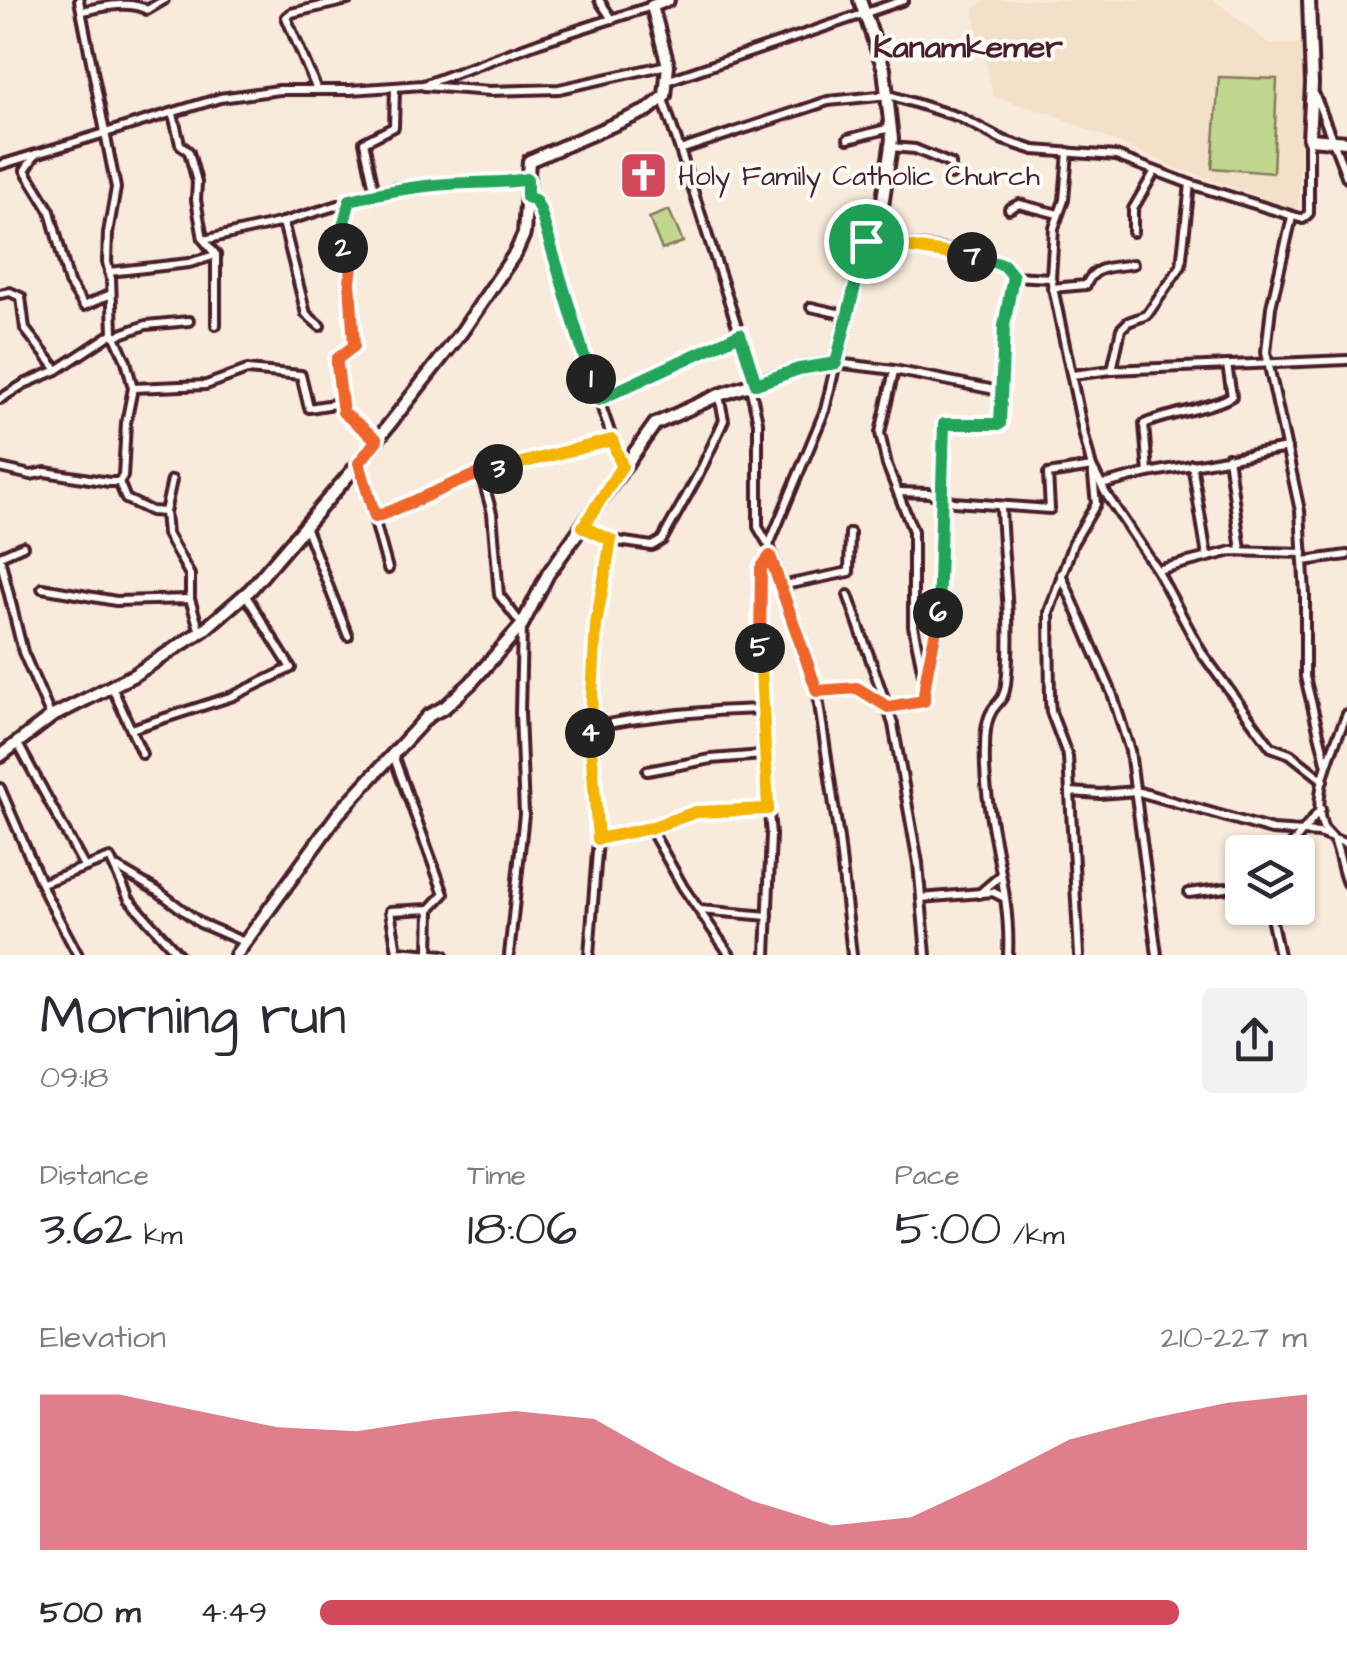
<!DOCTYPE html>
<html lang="en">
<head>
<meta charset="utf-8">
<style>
	body { margin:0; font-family:"Architects Daughter",sans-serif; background:#f2f2f3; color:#2b2b33; height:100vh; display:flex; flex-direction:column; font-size:38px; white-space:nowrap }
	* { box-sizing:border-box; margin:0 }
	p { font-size:32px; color:#7c7c81 }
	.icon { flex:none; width:55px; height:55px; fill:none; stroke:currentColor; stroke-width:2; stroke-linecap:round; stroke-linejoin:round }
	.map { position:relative; height:955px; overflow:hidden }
	.panel { display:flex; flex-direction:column; background:#fff; flex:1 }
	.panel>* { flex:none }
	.tools { position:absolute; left:1225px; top:835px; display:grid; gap:20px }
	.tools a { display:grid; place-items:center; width:90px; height:90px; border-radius:10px; background:#fff; box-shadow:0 2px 8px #0004; font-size:50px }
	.pin { position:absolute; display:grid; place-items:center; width:85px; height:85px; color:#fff; margin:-42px; border:5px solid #fff; border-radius:50%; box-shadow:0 2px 10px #0007 }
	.km { position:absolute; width:50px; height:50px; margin:-25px; border-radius:50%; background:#222; color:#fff; font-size:28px; line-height:50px; text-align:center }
	.round { display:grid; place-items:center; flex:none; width:105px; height:105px; border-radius:10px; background:#f2f2f3 }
	.head { display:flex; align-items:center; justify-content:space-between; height:170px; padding:0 40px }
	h1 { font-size:55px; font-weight:600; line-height:75px }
	.metrics { display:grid; grid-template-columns:repeat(3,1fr); gap:15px; height:170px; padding:10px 40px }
	.metrics div { display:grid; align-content:center }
	.metrics b { font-size:50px; font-weight:600 }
	.metrics small { font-size:28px; font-weight:400 }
	.metrics p { font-size:28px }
	.chart { height:280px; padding:20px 40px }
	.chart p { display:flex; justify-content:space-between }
	.chart svg { width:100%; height:180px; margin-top:10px; fill:#d1495b; opacity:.7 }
	ul { padding:0 40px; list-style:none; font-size:32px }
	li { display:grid; grid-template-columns:160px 120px 1fr; align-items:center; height:75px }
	li i { height:25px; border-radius:12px; background:#d1495b }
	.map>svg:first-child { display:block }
	.built { fill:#f4dfc8 }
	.green { fill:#c0d78d; stroke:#857b5c; stroke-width:2.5 }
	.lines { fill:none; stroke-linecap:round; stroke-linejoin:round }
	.street-casing { stroke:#4a1f2b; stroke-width:14 }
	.secondary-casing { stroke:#4a1f2b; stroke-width:18 }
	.street { stroke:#fdfcf7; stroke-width:6 }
	.secondary { stroke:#fdfcf7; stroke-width:10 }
	.split-1-casing { stroke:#fff; stroke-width:20 }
	.split-2-casing { stroke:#fff; stroke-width:20 }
	.split-3-casing { stroke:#fff; stroke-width:20 }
	.split-4-casing { stroke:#fff; stroke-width:20 }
	.split-5-casing { stroke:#fff; stroke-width:20 }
	.split-6-casing { stroke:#fff; stroke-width:20 }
	.split-7-casing { stroke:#fff; stroke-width:20 }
	.split-8-casing { stroke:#fff; stroke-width:20 }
	.split-1 { stroke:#22a559; stroke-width:12 }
	.split-2 { stroke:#22a559; stroke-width:12 }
	.split-3 { stroke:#f0652b; stroke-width:12 }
	.split-4 { stroke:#f5b400; stroke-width:12 }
	.split-5 { stroke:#f5b400; stroke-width:12 }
	.split-6 { stroke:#f0652b; stroke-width:12 }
	.split-7 { stroke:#22a559; stroke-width:12 }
	.split-8 { stroke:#f5b400; stroke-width:12 }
	.labels { text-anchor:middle; stroke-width:8; stroke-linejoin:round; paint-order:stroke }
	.poi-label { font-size:28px; fill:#4a1f2b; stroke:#fdfcf7; text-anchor:start }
	.quarter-label { font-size:32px; font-weight:bold; fill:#4a1f2b; stroke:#fdfcf7 }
</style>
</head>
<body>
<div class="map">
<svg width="1347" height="955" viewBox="0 0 1347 955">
	<rect width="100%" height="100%" fill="#f8ebdb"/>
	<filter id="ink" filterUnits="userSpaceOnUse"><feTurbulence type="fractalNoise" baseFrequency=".01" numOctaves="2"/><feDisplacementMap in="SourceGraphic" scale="20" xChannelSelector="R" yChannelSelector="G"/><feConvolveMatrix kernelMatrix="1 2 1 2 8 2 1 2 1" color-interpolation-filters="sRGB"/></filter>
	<g filter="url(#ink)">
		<path class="built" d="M985,0H1214L1271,45L1305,43L1298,210L1178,168L1049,113L994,97L973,10Z"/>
		<g class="green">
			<path d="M1219,77L1277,79L1273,173L1212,168Z"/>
			<path d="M669,210L683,242L662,250L649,218Z"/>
		</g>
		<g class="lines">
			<defs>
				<g id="street">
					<path d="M599,0L612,19"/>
					<path d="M82,11C102,7 130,0 147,10L164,0"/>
					<path d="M669,80L904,0"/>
					<path d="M424,86L490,91L559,89L667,65"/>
					<path d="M317,90L286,17L291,13L348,0"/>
					<path d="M1315,95L1347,178"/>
					<path d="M663,99L680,150L828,101L889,95L959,117L1003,140L1034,150L1116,156L1190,184L1303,219L1309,213V139"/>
					<path d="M173,114L180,144L189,152L197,182L196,200L203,239L216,255V325"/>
					<path d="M848,139L890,128"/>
					<path d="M891,147L915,149L951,164V175"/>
					<path d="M680,150L755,382"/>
					<path d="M36,154L25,170L50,211L69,283L84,306L111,294"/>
					<path d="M0,165L220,98L279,90H350L423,85L540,42L652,6"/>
					<path d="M375,193L364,142L394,127L395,88"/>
					<path d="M528,197L535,200L541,210L572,321L622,467"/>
					<path d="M1009,209L1019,204L1058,214"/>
					<path d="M1292,217L1271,307L1266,352L1300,511L1305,595V677L1326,762"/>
					<path d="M283,222L306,314L320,326"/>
					<path d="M1133,232V209L1155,171"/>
					<path d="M204,240L283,222L394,188L527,179"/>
					<path d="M866,241C897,244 998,250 1013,276L1051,278L1084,436L1092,467L1106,494L1157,570L1202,653L1251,720L1271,747L1290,754L1323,780"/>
					<path d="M109,272L189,263L216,255"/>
					<path d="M1051,278L1054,228L1064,200L1068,152"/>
					<path d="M1052,288L1086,285C1095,264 1113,268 1133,264"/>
					<path d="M0,294L10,292L21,297L25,329L57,370L113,333"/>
					<path d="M811,307L846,315"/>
					<path d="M115,336L146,325L189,321"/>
					<path d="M1112,370L1121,329L1128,322L1147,315L1181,266L1190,184"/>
					<path d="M894,371L880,433L887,465L913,531V626L924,679"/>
					<path d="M1072,375L1112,370L1347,360"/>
					<path d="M750,386L758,422V527L768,544"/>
					<path d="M133,388L206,385L247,370L301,375L309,408L334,404L377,439"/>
					<path d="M0,399L24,384L57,370"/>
					<path d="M598,400L740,334"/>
					<path d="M343,410L337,359L353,346L350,281L353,258L343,249L342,228L350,200"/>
					<path d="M1228,457L1241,550"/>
					<path d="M359,464L388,569"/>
					<path d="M1192,464L1207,556"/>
					<path d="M0,468L31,475L45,472L109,482H119L123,476L126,423L133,388L126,361L113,332L111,279L107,262L108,233L116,188L79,0"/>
					<path d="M481,473L492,513L499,595L522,625L520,713L524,814L509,955"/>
					<path d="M1148,473L1144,424C1169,413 1213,408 1232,396L1227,365"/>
					<path d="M119,482L126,499L151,511L165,512L172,480"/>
					<path d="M1101,485L1148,473L1287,448"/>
					<path d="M900,492L929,493L954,502L1050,509L1048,474L1092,467L1096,504L1073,543L1049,612L1050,700L1051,712L1068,757L1079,955"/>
					<path d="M1001,507C1003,568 1013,622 1006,684C1004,704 994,702 989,717C986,725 985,739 985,748C982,817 1012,885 1008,955"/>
					<path d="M165,512L167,534L190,575V599"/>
					<path d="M375,517L481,473L612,440"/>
					<path d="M305,526L348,636"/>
					<path d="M583,527L611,540L598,609L592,670L590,750L598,839L589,955"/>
					<path d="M611,540L652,546L662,540L700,472L724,420L719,396"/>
					<path d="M0,556L23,546"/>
					<path d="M0,558L23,652L51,717"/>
					<path d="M1304,561L1347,555"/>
					<path d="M1157,570L1232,551L1303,553"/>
					<path d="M1061,574L1112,693L1130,751L1157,955"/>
					<path d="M780,586L849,572L850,533"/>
					<path d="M42,588L116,601L190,599L200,632"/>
					<path d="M848,595L893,724L918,863L926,955"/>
					<path d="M112,687L142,754"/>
					<path d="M817,691L857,687L889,707L924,701L925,685L937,637L944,424L1000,423V391"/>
					<path d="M1347,714C1335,744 1310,794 1323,827C1325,831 1330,834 1333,839C1339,848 1341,870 1347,883"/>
					<path d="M590,727C647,716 703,710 761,709"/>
					<path d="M131,729L233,696L291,668L245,594"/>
					<path d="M18,744L84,866"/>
					<path d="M393,755L444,894L430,909L390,911L397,951L444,955"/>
					<path d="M647,771L711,759L763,755"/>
					<path d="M0,788L46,895L78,955"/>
					<path d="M1071,792L1100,794L1136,791L1272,830L1319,833L1347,844"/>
					<path d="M650,828L683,887L730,955"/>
					<path d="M598,839L650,828L696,812L768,809"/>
					<path d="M1286,852L1321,809"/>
					<path d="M118,868L159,892L200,923L244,942"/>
					<path d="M42,883L110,858L129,899L179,955"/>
					<path d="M1189,893L1242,886"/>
					<path d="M979,894L1000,876"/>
					<path d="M921,898L993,892L1003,897"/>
					<path d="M1269,908L1279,955"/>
					<path d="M700,910L768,916"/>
					<path d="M429,953L430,909"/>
					<path d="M766,955L771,835L763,749L760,616L761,568L770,556"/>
					<path d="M852,955L839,839L817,691L769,545L825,410L836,363L894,370L1000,391L1004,326L1013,276"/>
				</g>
				<g id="secondary">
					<path d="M1309,0L1312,84L1309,139L1347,142"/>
					<path d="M0,756L51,717L134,675L205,629L250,590L359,463L461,333L516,252L524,234L529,161L648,110L665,96L668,65L652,6L668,0"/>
					<path d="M236,955L338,814L428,716L445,707L471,683L522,625L548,574L655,424L719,395L799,369L836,363L866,241L882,206L892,139L884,69L860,0"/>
				</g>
			</defs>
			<use href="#street" class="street-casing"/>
			<use href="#secondary" class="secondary-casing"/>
			<use href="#street" class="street"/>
			<use href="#secondary" class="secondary"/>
		</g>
	</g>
	<g class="lines" filter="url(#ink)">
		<defs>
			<path id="split-1" d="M591,379L598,400L740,334L756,384L799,369L836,363L866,241"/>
			<path id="split-2" d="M343,248L342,230L350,200C390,190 429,184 470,183C490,182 507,183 527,179V197L535,200L540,210L591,379"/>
			<path id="split-3" d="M343,248L353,258L350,282L354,346L337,359V365L343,412L377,440L359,463L375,517C417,503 454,479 498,469"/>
			<path id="split-4" d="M498,469L612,440L622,466L583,527L611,540L596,624L590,733"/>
			<path id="split-5" d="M590,733L598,839L650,828L696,812L768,809L760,648"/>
			<path id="split-6" d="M760,648L761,568L770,556L817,691L857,688L888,707L924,701C924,671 936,643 938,613"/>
			<path id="split-7" d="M938,613L944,424H1000L1004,326L1013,276L1004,265L972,257"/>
			<path id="split-8" d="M866,241L972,257"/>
		</defs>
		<use href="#split-1" class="split-1-casing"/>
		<use href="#split-2" class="split-2-casing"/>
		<use href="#split-3" class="split-3-casing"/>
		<use href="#split-4" class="split-4-casing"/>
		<use href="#split-5" class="split-5-casing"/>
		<use href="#split-6" class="split-6-casing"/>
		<use href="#split-7" class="split-7-casing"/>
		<use href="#split-8" class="split-8-casing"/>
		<use href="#split-1" class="split-1"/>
		<use href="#split-2" class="split-2"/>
		<use href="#split-3" class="split-3"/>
		<use href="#split-4" class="split-4"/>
		<use href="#split-5" class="split-5"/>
		<use href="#split-6" class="split-6"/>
		<use href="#split-7" class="split-7"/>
		<use href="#split-8" class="split-8"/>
	</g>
	<defs>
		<symbol id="church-square" viewBox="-11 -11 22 22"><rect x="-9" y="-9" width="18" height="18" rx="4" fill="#d1495b" stroke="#fdfcf7"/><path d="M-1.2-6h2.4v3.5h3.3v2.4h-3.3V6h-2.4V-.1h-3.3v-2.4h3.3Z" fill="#fff"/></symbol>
	</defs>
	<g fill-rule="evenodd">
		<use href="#church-square" x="616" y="148" width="55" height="55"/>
	</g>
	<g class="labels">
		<g class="poi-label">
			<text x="678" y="185">Holy Family Catholic Church</text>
		</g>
		<g class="quarter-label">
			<text x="968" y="57">Kanamkemer</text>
		</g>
	</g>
</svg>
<div class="tools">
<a><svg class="icon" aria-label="layers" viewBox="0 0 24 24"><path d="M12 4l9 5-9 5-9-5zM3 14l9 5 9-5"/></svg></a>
</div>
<div class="pin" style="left:866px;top:241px;background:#1e9e55"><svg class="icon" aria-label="arrive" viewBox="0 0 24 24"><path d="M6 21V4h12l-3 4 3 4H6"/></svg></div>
<b class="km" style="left:591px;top:379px">1</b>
<b class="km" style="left:343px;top:248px">2</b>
<b class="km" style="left:498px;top:469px">3</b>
<b class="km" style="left:590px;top:733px">4</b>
<b class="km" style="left:760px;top:648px">5</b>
<b class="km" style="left:938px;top:613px">6</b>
<b class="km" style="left:972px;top:257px">7</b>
</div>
<section class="panel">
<div class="head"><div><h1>Morning run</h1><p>09:18</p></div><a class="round"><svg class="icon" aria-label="share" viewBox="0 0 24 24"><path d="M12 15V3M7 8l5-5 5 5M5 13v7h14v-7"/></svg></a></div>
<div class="metrics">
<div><p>Distance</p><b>3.62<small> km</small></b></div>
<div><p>Time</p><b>18:06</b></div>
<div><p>Pace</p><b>5:00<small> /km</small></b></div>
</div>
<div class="chart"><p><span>Elevation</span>210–227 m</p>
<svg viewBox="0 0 160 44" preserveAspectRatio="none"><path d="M0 44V6L10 6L20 10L30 14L40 15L50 12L60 10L70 12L80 23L90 32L100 38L110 36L120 27L130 17L140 12L150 8L160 6V44z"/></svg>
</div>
<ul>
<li><b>500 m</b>4:49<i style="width:87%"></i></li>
</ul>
</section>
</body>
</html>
